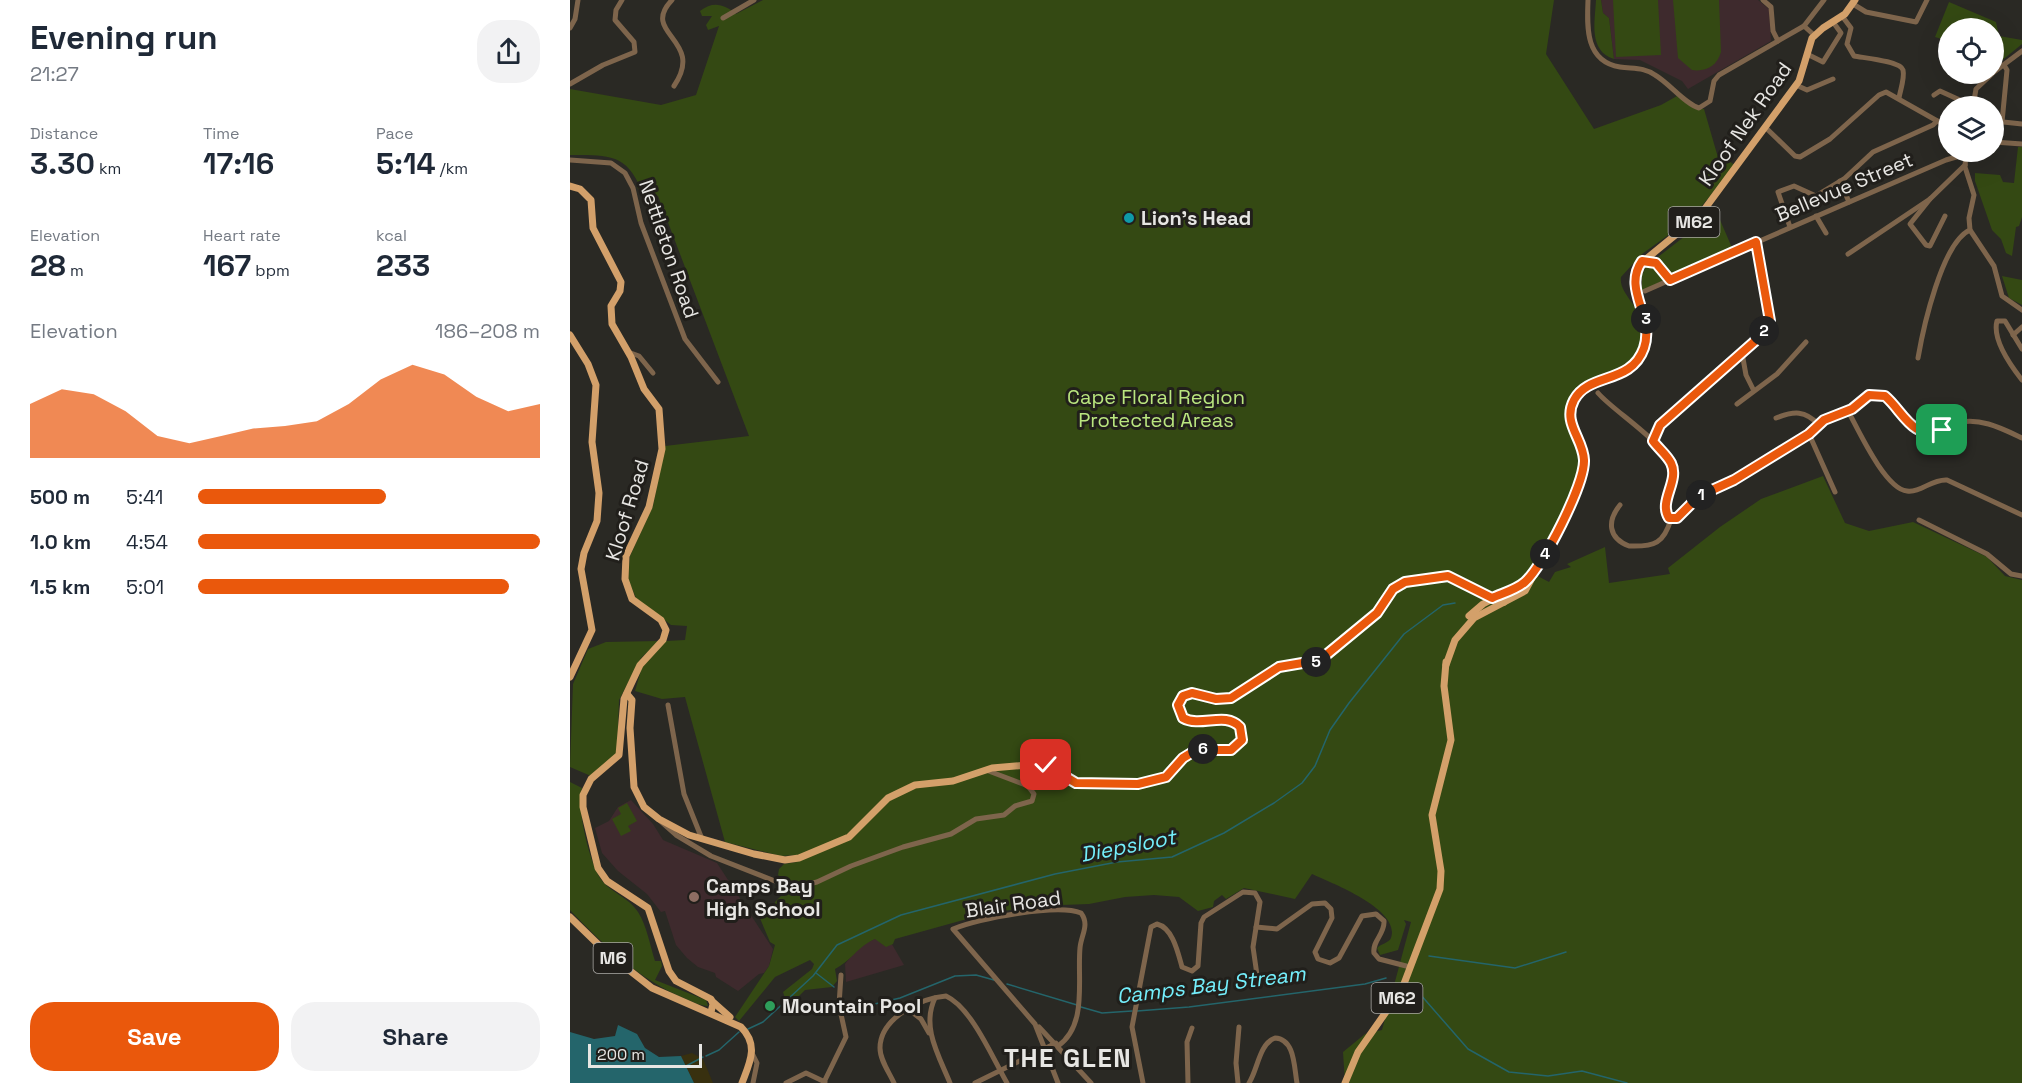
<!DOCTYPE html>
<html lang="en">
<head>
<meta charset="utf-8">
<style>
	body { margin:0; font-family:"Space Grotesk",sans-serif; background:#f2f2f3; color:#1f2937; height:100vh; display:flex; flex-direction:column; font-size:22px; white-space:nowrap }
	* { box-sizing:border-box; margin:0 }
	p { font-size:20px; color:#747a83 }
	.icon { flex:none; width:33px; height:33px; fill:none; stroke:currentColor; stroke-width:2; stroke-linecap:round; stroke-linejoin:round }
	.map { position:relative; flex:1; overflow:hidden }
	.panel { display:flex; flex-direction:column; background:#fff; width:570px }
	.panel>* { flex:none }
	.tools { position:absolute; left:1368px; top:18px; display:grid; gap:12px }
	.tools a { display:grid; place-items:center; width:66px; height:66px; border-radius:50%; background:#fff; box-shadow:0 6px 24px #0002; font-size:30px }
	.scale { position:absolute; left:18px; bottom:15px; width:114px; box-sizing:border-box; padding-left:6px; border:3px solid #e7e6e3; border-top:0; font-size:16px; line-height:21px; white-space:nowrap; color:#e7e6e3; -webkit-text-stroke:4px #211f1b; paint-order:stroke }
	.pin { position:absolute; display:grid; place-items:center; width:51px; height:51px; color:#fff; margin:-26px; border-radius:12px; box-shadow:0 3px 9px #0006 }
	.km { position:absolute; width:30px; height:30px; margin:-15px; border-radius:50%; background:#222; color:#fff; font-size:16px; line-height:30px; text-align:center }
	.round { display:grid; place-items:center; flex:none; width:63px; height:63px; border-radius:24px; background:#f2f2f3 }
	.head { display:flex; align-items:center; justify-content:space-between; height:102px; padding:0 30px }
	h1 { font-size:33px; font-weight:700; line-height:45px }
	.stats { display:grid; grid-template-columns:repeat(3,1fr); gap:9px; height:102px; padding:6px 30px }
	.stats div { display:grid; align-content:center }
	.stats b { font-size:30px; font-weight:700 }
	.stats small { font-size:16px; font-weight:400 }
	.stats p { font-size:16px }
	.chart { height:168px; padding:12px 30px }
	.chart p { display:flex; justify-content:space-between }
	.chart svg { width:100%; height:108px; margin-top:6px; fill:#ea580c; opacity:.7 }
	.action { display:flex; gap:12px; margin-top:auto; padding:12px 30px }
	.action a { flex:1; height:69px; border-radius:24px; background:#ea580c; color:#fff; font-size:24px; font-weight:700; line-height:69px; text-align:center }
	.action a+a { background:#f2f2f3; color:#1f2937 }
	ul { padding:0 30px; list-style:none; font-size:20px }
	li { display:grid; grid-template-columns:96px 72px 1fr; align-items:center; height:45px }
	li i { height:15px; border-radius:8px; background:#ea580c }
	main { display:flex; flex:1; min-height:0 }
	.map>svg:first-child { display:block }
	.education { fill:#3e2a2d }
	.green { fill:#344913 }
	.sand { fill:#38300f }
	.water { fill:#24656b }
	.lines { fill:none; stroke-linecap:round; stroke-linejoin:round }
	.stream { stroke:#24656b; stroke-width:1.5 }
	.minor { stroke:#7e654c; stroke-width:5 }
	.major { stroke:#d3a06a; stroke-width:7 }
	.route-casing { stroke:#fff; stroke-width:12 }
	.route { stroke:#ea580c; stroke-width:8 }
	.culture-dot { fill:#0f9aa8; stroke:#211f1b; stroke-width:2 }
	.education-dot { fill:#8d6e63; stroke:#211f1b; stroke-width:2 }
	.leisure-dot { fill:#2e9e5b; stroke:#211f1b; stroke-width:2 }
	.labels { text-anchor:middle; stroke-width:6; stroke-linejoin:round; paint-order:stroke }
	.shield { fill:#211f1b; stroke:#acaaa7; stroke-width:1.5 }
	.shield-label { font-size:18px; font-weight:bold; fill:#e7e6e3 }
	.street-label { font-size:20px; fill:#e7e6e3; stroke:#211f1b }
	.poi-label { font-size:20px; font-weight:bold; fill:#e7e6e3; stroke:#211f1b; text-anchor:start }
	.park-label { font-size:20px; fill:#bae67f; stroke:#211f1b }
	.water-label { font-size:21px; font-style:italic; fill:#74effc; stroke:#211f1b }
	.district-label { font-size:26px; font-weight:bold; letter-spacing:1.5px; fill:#e7e6e3; stroke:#211f1b }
</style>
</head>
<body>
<main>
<section class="panel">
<div class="head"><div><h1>Evening run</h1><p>21:27</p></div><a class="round"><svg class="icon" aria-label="share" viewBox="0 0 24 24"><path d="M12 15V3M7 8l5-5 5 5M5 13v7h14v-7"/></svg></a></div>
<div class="stats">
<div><p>Distance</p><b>3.30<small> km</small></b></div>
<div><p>Time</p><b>17:16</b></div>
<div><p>Pace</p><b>5:14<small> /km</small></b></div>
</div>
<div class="stats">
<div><p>Elevation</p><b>28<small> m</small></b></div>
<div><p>Heart rate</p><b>167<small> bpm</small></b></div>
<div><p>kcal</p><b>233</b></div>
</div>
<div class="chart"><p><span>Elevation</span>186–208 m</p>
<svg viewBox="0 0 160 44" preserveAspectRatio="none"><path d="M0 44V22L10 16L20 18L30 25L40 35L50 38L60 35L70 32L80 31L90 29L100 22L110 12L120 6L130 10L140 19L150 25L160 22V44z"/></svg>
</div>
<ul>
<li><b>500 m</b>5:41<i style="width:55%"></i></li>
<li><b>1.0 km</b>4:54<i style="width:100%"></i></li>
<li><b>1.5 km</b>5:01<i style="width:91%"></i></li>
</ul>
<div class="action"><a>Save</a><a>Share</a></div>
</section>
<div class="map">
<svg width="1452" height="1083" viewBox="0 0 1452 1083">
	<rect width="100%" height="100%" fill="#2a2924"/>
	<g class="education">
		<path d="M1031,0H1188L1199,9L1201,41L1118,89L1112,81L1070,60L1044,59L1039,18L1033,13Z"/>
		<path d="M61,800L83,824L93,840L147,863L203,949L199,966L194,973L189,974L168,991L146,977L145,973L128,967L117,958L106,945L95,911L91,912L77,894L48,871L32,853L25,828L39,821L48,807Z"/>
		<path d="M316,934L334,965L276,982L275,964L289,946Z"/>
	</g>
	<g class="green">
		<path d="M193,0H984L976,54L1024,129L1091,105L1107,96L1123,108L1134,109L1147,154L1165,165L1122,218L1072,254L1051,277C1048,295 1076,308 1072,336C1065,384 1016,365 1000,398C987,423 1010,440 1010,464C1010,491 974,548 960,572L979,582L985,572L1001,567L997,564L1035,547L1039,583L1100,574L1098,568L1150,527L1191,499L1253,476L1275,523L1299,531L1343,522L1417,557L1435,576L1452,580V1083H775L773,1052L795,1034L812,1030L841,922L834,920L836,924L828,950L810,955L807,948C810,944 819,943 821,938C831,909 761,883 742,874L725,899L674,888L656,899L652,895L644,901L643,907L628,911L609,897L584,895L555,897L519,904L465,906L415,914L325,939L323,944L316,947L305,939C287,947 282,960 265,969L267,981L262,987L235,990L226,999L215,998L213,992L242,969L244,964L240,960L205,977L169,1021L165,1017L199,966L205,945L200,942L186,909L203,912L205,902L213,894L205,887L216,882L208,875L209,869L214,864L227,862L229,855L211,856L155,842L115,697L92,699L65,691L72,667L96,641L115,640L117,626L101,625L66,598L58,579L60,556L83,506L95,446L179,436L88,196L67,188L69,185C54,151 32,156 0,155V89L91,105L126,95L149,26L138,30L136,25L142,16H132L130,11C143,1 154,4 166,14Z"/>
		<path d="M1026,0H1031L1033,13L1039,18L1044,59C1018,51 1025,21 1026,0Z"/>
		<path d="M1043,0H1088L1091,55L1046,57Z"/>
		<path d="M1103,0H1149L1151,52C1147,66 1136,72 1122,70L1108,58Z"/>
		<path d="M1379,2L1426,22L1429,36L1452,40V44L1424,67V28H1378V41L1365,37Z"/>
		<path d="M1448,147H1452V217L1449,226L1446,227L1442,256L1436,253L1431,239L1422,230L1405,181V173L1430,175L1433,182L1444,183Z"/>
		<path d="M1144,206L1163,250L1101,275L1088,257L1128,226Z"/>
		<path d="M1082,264L1091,272L1094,280L1072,291V275L1077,265Z"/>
		<path d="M1432,276L1452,280V305L1439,298Z"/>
		<path d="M89,641L71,658L49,700L47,754L21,776L0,767L3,684L18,649L36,642Z"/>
		<path d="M0,782L12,788C6,807 20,867 33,882C44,894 59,898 68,912C77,926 80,946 85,961H91L92,966L85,980L136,1000L138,1006C131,1006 123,1002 116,999C68,979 36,947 0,910Z"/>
		<path d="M57,803L67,821L58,826L61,831L51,836L42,819L51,814L48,808Z"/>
	</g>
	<path class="sand" d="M122,1053L133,1059L143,1083H124L111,1056Z"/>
	<path class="water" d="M48,1025L67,1034L75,1048L89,1057L111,1056L124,1083H0V1032L24,1039L45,1036Z"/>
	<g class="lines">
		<g class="stream">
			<path d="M859,956L945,968L996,952"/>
			<path d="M246,973L264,987"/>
			<path d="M437,984L507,1005"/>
			<path d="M843,986L898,1049L939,1072L978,1076L1012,1071L1057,1083"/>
			<path d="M274,1001L292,1007L330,998L385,976L406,975L424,980"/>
			<path d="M511,1007L532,1013L562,1011"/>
			<path d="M567,1011L619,1007L795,984L816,978"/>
			<path d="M178,1029L193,1022L243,976L267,945L331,915L485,874L547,862L602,857L654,833L704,803L732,783L745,766L760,730L779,703L834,634L873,605L885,603"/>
			<path d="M136,1056L149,1050L169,1032"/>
			<path d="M116,1066L133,1057"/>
		</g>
		<g class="minor">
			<path d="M102,0C69,34 136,39 104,86"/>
			<path d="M1018,0C1017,27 1015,61 1050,67C1063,69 1074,67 1085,75C1099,83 1115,104 1129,108L1140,101L1144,81L1149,75L1234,26L1244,35"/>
			<path d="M1193,0L1201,7L1203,31L1208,41"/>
			<path d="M1283,4L1296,12L1346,22L1357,0"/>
			<path d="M1272,16L1281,28L1277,44L1284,56C1294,58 1330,61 1333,70C1335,78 1330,91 1329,98"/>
			<path d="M153,18L184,0"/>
			<path d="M1234,26L1254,0"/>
			<path d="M0,28L5,19L8,0"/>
			<path d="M1237,54L1253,62L1271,33L1263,22"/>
			<path d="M1424,72L1452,51"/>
			<path d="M0,84L33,65L65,52L64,42L45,20L46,10L52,0"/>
			<path d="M1226,85L1237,90L1263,79"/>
			<path d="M1364,95L1370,91L1403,106"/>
			<path d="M1403,106L1406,89L1422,74"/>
			<path d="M1424,121L1452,124"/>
			<path d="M1432,122L1437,70L1434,65"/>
			<path d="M1195,127L1225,156L1230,157L1260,139L1309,95L1316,92L1378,127"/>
			<path d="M1424,142L1452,144"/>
			<path d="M1396,152L1395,167L1404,195L1399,218L1400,230L1424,266L1432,296L1452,310"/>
			<path d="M0,160L41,163L55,173L63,188L71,223L115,339L148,382"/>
			<path d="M1270,181L1279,202"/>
			<path d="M1360,199L1340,224L1356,245L1360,246L1375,216"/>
			<path d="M1246,216L1256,233"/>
			<path d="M1220,227L1208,192L1224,186L1246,196L1274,179L1303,152L1363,125L1367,121"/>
			<path d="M1278,254L1360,199L1395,165"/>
			<path d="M1085,262L1100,280L1376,160L1396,154"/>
			<path d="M1075,291L1100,280"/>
			<path d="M1443,335L1452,327"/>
			<path d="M1452,349L1435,321H1427C1422,339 1441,366 1452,380"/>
			<path d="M58,352L69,356L83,373"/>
			<path d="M1172,353L1176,375L1183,389"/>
			<path d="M1348,358C1353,329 1372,242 1400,230"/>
			<path d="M1028,393C1045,413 1103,447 1103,473C1104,485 1097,497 1096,509L1101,519L1107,518L1129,496L1164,480L1239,434L1254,420L1282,409L1302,394C1325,393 1330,425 1351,431C1366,436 1373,427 1386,423C1410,417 1431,428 1452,438"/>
			<path d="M1167,404L1207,374L1236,342"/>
			<path d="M1278,411C1288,429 1315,489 1337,491C1351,493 1361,479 1377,480L1452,515"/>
			<path d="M1206,418C1224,411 1235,410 1249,425"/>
			<path d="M1239,434L1265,492"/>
			<path d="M1083,441L1091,423L1184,343L1200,324L1186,242"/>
			<path d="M1050,505C1037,521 1038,538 1059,546C1085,547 1094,543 1101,519"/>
			<path d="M1349,520L1417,554L1441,574L1452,576"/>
			<path d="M98,705L114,794L132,839"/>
			<path d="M89,820L106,835L141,856L210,883L231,886L247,882L281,866L333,847L381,834L406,819L434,815L445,806L462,801L464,794L458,786L416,770"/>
			<path d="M686,927L707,929L742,904L755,903L761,909L762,918L745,952L748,959L760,963L769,958L792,916L806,914L814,921C815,934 802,941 804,953L809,959L840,967"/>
			<path d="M365,998C351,1027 369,1056 380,1083"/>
			<path d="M338,1009L351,1019L359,1033"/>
			<path d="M469,1027L521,1083"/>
			<path d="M183,1055L187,1063L183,1083"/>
			<path d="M254,1082L276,1037L269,1005L271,975"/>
			<path d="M216,1083L236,1073L255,1082"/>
			<path d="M324,1083C319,1072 310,1060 310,1048C310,1018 351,998 376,996C402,1008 423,1059 437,1083"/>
			<path d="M405,1083L486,1043"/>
			<path d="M488,1083L465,1024L383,929C408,919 487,903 511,913C520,925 511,935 510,948C507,979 518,1025 488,1046"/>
			<path d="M573,1083L562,1027L581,927L587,924C603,928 608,953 612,967L622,971L628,966L631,923L634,917L673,892L685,893L690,902L683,947L687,975"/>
			<path d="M618,1083L617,1042L622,1028"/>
			<path d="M668,1083L666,1063L669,1027"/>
			<path d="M679,1083C688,1069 689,1044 705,1038C725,1039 724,1067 727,1083"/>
		</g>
		<g class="major">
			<path d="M0,186L10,189L21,200L23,228L51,282L50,291L41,306L42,324L61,357L74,389L89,409L92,449L79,507L56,556L55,579L62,599L91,620L96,630L93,640L70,665L54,699L49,755L21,779L13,795V807L28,868L37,881L78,908L99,971L106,981L141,999L143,1004L141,1012"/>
			<path d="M1072,261L1087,263"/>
			<path d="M0,335L18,364L26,385L22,442L29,493L27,521L14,553L11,569L22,630L0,677"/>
			<path d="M899,616L913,604L951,584L960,576"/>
			<path d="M876,665L885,640L904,618L955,591L995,517L1011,482L1014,464L1013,452L1001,424L1002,403L1014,388L1057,371L1074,348L1077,325L1065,285L1070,264L1131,214L1229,81L1242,38L1253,28L1275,14L1285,0"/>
			<path d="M57,694L62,700L60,728L64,787L74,807L89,819L119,835L184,854L215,860L229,858L279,837L318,798L345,785L383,781L422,768L470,764L482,767L505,782L570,784L597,777L613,758L624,751L663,749L672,738L668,724L658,720H617L609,710L612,697L622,693L646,699L661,698L709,667L750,660L807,613L823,589L836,581L878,576L934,602"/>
			<path d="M0,917L36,952L82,988L171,1027C189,1045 180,1062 172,1083"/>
			<path d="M142,1001L160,1017"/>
			<path d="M775,1083L788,1052L832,989L870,889L871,871L862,815L881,740L874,686L876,662"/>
		</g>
	</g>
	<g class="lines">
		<defs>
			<path id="route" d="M476,765L506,783L568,784L596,777L613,758L626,750H661L672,740L670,727C655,711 631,728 613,718L608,705L613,696L622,693L646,699L661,698L709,667L750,660L807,613L823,589L835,582L878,576L922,598C933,593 946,590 955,582C973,566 1015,484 1014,460C1013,438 992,423 1004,400C1019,372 1061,385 1074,348C1085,316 1052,290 1072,261L1086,263L1100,280L1186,242L1200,321L1184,342L1090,425L1083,441C1088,448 1097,455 1101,463C1110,481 1088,501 1099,518H1107L1129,496L1164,480L1239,434L1254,420L1282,409L1299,395L1315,396C1333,411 1342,441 1372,430"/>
		</defs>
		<use href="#route" class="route-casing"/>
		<use href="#route" class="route"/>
	</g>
	<circle class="culture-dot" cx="559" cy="218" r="6"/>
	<circle class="education-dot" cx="124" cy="897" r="6"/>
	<circle class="leisure-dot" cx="200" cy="1006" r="6"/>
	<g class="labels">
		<g class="shield">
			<rect x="1098.5" y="207" width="51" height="30" rx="4.5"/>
			<rect x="23.5" y="943" width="39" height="30" rx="4.5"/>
			<rect x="801.5" y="983" width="51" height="30" rx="4.5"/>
		</g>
		<g class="shield-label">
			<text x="1124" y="228">M62</text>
			<text x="43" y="964">M6</text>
			<text x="827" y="1004">M62</text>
		</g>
		<g class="street-label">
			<text transform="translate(1175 124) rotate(-55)" y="7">Kloof Nek Road</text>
			<text transform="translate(1274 187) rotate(-23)" y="7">Bellevue Street</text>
			<text transform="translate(99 249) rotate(71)" y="7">Nettleton Road</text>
			<text transform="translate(57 510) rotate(-73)" y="7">Kloof Road</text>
			<text transform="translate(443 904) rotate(-8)" y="7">Blair Road</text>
		</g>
		<g class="poi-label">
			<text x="571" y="225">Lion's Head</text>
			<text x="136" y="893">Camps Bay<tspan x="136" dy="23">High School</tspan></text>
			<text x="212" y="1013">Mountain Pool</text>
		</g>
		<g class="park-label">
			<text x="586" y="404">Cape Floral Region<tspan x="586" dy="23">Protected Areas</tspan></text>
		</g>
		<g class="water-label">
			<text transform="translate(558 846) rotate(-11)" y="7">Diepsloot</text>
			<text transform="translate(641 985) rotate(-7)" y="7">Camps Bay Stream</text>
		</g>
		<g class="district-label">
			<text x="498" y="1067">THE GLEN</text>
		</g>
	</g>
</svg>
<div class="tools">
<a><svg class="icon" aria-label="locate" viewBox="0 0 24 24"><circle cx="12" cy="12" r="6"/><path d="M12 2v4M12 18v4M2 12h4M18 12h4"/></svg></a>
<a><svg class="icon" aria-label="layers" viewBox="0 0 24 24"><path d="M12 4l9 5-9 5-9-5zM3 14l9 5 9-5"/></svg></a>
</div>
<div class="scale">200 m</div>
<div class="pin" style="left:1372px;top:430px;background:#1e9e55"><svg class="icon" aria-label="arrive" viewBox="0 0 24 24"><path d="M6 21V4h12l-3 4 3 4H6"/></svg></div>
<div class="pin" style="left:476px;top:765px;background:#d93025"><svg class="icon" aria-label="check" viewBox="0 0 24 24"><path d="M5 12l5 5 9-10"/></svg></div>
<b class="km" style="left:1131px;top:495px">1</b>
<b class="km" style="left:1194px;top:331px">2</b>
<b class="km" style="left:1076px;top:319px">3</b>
<b class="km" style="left:975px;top:554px">4</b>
<b class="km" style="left:746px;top:662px">5</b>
<b class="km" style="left:633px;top:749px">6</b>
</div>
</main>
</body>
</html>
